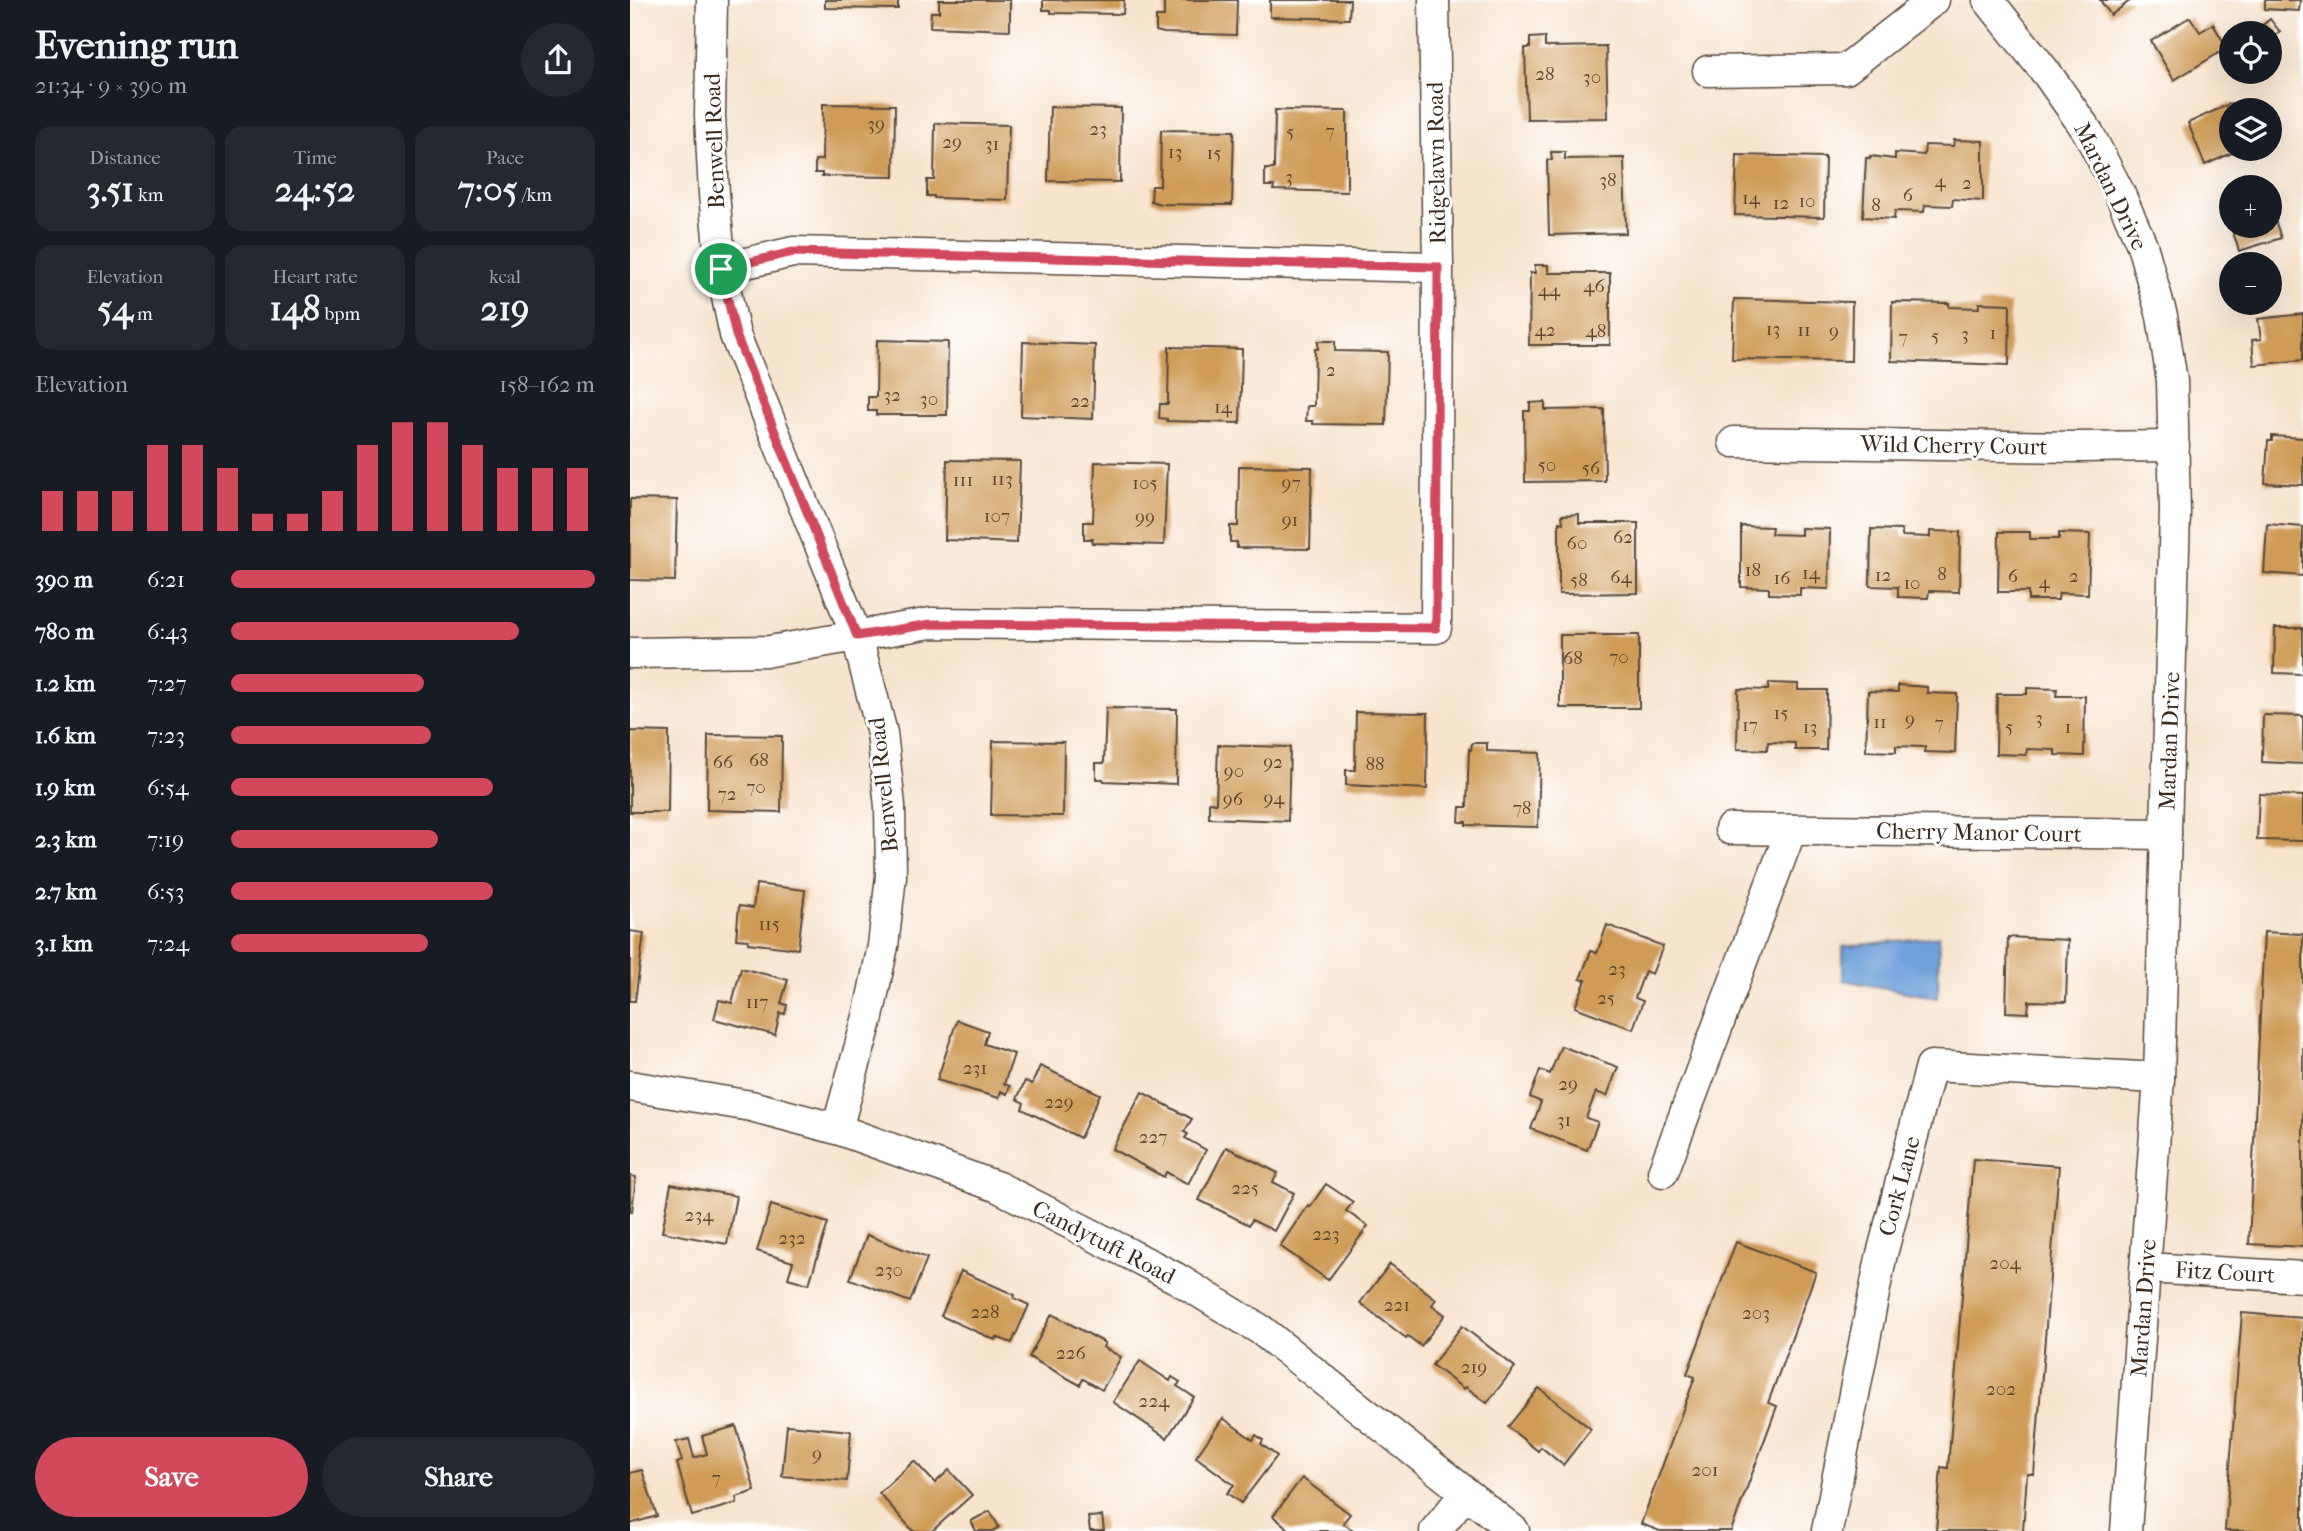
<!DOCTYPE html>
<html lang="en">
<head>
<meta charset="utf-8">
<style>
	body { margin:0; font-family:"IM FELL French Canon",serif; background:#242831; color:#f1f3f6; height:100vh; display:flex; flex-direction:column; font-size:26px; white-space:nowrap }
	* { box-sizing:border-box; margin:0 }
	p { font-size:23px; color:#9ea1a6 }
	.icon { flex:none; width:38px; height:38px; fill:none; stroke:currentColor; stroke-width:2; stroke-linecap:round; stroke-linejoin:round }
	.map { position:relative; flex:1; overflow:hidden }
	.panel { display:flex; flex-direction:column; background:#171b24; width:630px }
	.panel>* { flex:none }
	.tools { position:absolute; left:1589px; top:21px; display:grid; gap:14px }
	.tools a { display:grid; place-items:center; width:63px; height:63px; border-radius:50%; background:#171b24; box-shadow:0 7px 28px #0002; font-size:35px }
	.pin { position:absolute; display:grid; place-items:center; width:60px; height:60px; color:#fff; margin:-30px; border:4px solid #fff; border-radius:50%; box-shadow:0 2px 7px #0007 }
	.round { display:grid; place-items:center; flex:none; width:74px; height:74px; border-radius:37px; background:#242831 }
	.head { display:flex; align-items:center; justify-content:space-between; height:119px; padding:0 35px }
	h1 { font-size:38px; font-weight:700; line-height:52px }
	.metrics { display:grid; grid-template-columns:repeat(3,1fr); gap:10px; height:119px; padding:7px 35px }
	.metrics div { display:grid; align-content:center; border-radius:18px; background:#242831; text-align:center }
	.metrics b { font-size:35px; font-weight:700 }
	.metrics small { font-size:19px; font-weight:400 }
	.metrics p { font-size:19px }
	.chart { height:196px; padding:14px 35px }
	.chart p { display:flex; justify-content:space-between }
	.chart svg { width:100%; height:126px; margin-top:7px; stroke:#d1495b; stroke-width:6 }
	.button { display:flex; gap:14px; margin-top:auto; padding:14px 35px }
	.button a { flex:1; height:80px; border-radius:42px; background:#d1495b; color:#fff; font-size:28px; font-weight:700; line-height:80px; text-align:center }
	.button a+a { background:#242831; color:#f1f3f6 }
	ul { padding:0 35px; list-style:none; font-size:23px }
	li { display:grid; grid-template-columns:112px 84px 1fr; align-items:center; height:52px }
	li i { height:18px; border-radius:9px; background:#d1495b }
	main { display:flex; flex:1; min-height:0 }
	.map>svg:first-child { display:block }
	.water { fill:#71a1db; stroke:#56667c; stroke-width:2 }
	.building { fill:#cf9b57 }
	.lines { fill:none; stroke-linecap:round; stroke-linejoin:round }
	.minor-casing { stroke:#574639; stroke-width:33 }
	.minor { stroke:#fff; stroke-width:30 }
	.route-casing { stroke:#fff; stroke-width:14 }
	.route { stroke:#d1495b; stroke-width:9 }
	.labels { text-anchor:middle; stroke-width:6; stroke-linejoin:round; paint-order:stroke }
	.number-label { font-size:19px; fill:#60462c }
	.street-label { font-size:23px; fill:#3b2a1e; stroke:#fff }
</style>
</head>
<body>
<main>
<section class="panel">
<div class="head"><div><h1>Evening run</h1><p>21:34 · 9 × 390 m</p></div><a class="round"><svg class="icon" aria-label="share" viewBox="0 0 24 24"><path d="M12 15V3M7 8l5-5 5 5M5 13v7h14v-7"/></svg></a></div>
<div class="metrics">
<div><p>Distance</p><b>3.51<small> km</small></b></div>
<div><p>Time</p><b>24:52</b></div>
<div><p>Pace</p><b>7:05<small> /km</small></b></div>
</div>
<div class="metrics">
<div><p>Elevation</p><b>54<small> m</small></b></div>
<div><p>Heart rate</p><b>148<small> bpm</small></b></div>
<div><p>kcal</p><b>219</b></div>
</div>
<div class="chart"><p><span>Elevation</span>158–162 m</p>
<svg viewBox="0 0 160 44" preserveAspectRatio="none"><path d="M5 44V30M15 44V30M25 44V30M35 44V14M45 44V14M55 44V22M65 44V38M75 44V38M85 44V30M95 44V14M105 44V6M115 44V6M125 44V14M135 44V22M145 44V22M155 44V22"/></svg>
</div>
<ul>
<li><b>390 m</b>6:21<i style="width:100%"></i></li>
<li><b>780 m</b>6:43<i style="width:79%"></i></li>
<li><b>1.2 km</b>7:27<i style="width:53%"></i></li>
<li><b>1.6 km</b>7:23<i style="width:55%"></i></li>
<li><b>1.9 km</b>6:54<i style="width:72%"></i></li>
<li><b>2.3 km</b>7:19<i style="width:57%"></i></li>
<li><b>2.7 km</b>6:53<i style="width:72%"></i></li>
<li><b>3.1 km</b>7:24<i style="width:54%"></i></li>
</ul>
<div class="button"><a>Save</a><a>Share</a></div>
</section>
<div class="map">
<svg width="1673" height="1531" viewBox="0 0 1673 1531">
	<rect width="100%" height="100%" fill="#fff"/>
	<filter id="ink" filterUnits="userSpaceOnUse"><feTurbulence type="fractalNoise" baseFrequency=".0143" numOctaves="2"/><feDisplacementMap in="SourceGraphic" scale="14" xChannelSelector="R" yChannelSelector="G"/><feConvolveMatrix kernelMatrix="1 2 1 2 8 2 1 2 1" color-interpolation-filters="sRGB"/></filter>
	<filter id="wash" filterUnits="userSpaceOnUse"><feTurbulence type="fractalNoise" baseFrequency=".00686" numOctaves="4" result="noise"/><feDisplacementMap in="SourceGraphic" scale="28" xChannelSelector="R" yChannelSelector="G"/><feGaussianBlur stdDeviation="1.57" result="paint"/><feColorMatrix in="noise" values="0 0 0 0 0 0 0 0 0 0 0 0 0 0 0 0 0 1.4 0 .05"/><feComposite in="paint" operator="in"/></filter>
	<g filter="url(#wash)">
		<rect width="100%" height="100%" fill="#f7e4cf"/>
		<path class="water" d="M1309,936L1308,998L1213,980V947Z"/>
		<g id="blocks">
			<g class="building">
				<path d="M195,0H268V9L195,8Z"/>
				<path d="M309,0H380V30L300,27L301,12H309Z"/>
				<path d="M413,0H494L493,14L421,13V10H413Z"/>
				<path d="M534,0H607L606,35L534,33L526,31V17H534Z"/>
				<path d="M640,0H720L719,19L640,17Z"/>
				<path d="M1470,0H1501L1481,15Z"/>
				<path d="M1635,0H1670L1669,11L1635,9Z"/>
				<path d="M1560,17L1570,32L1583,24L1597,48L1544,80L1521,41Z"/>
				<path d="M1640,19L1650,32L1640,40V33L1625,32Z"/>
				<path d="M915,37V47L976,46L978,118L897,119L895,48H900V38Z"/>
				<path d="M1601,103L1604,110H1601V149H1611L1575,165L1558,123Z"/>
				<path d="M193,104L265,105L264,177L192,176V173H185V160H192Z"/>
				<path d="M420,107L491,108L490,182L418,181Z"/>
				<path d="M645,110L717,111V192L643,190L644,186H635V169H644Z"/>
				<path d="M305,123L379,125L377,200L304,198V196H297V180H304Z"/>
				<path d="M531,130L604,131L602,205L530,204L521,201L522,186H530Z"/>
				<path d="M1324,140L1353,141V201L1323,199L1322,206L1295,205L1294,212L1265,211L1264,219L1233,217L1236,158H1240V156L1265,159V153L1294,155L1295,145L1323,146Z"/>
				<path d="M921,152H935V159L994,158L996,233L919,235L917,160H922Z"/>
				<path d="M1107,155L1195,157L1194,217L1105,215Z"/>
				<path d="M1640,192L1647,213L1643,214L1651,238L1609,251L1601,226H1640Z"/>
				<path d="M1601,206V223L1596,208Z"/>
				<path d="M905,265H918V273H980V345H899L900,273H905Z"/>
				<path d="M1104,299L1222,302L1221,361L1102,359Z"/>
				<path d="M1262,302L1319,303V307L1349,308V303L1380,304L1379,365L1261,361Z"/>
				<path d="M1673,314V360L1624,365L1622,340L1631,339L1628,319Z"/>
				<path d="M247,340L318,342L317,415H246V411H238V397H246Z"/>
				<path d="M688,341H705V351L758,352L756,425L683,424V421H676L677,406H684L685,349H688Z"/>
				<path d="M393,342L465,345L463,419L391,416Z"/>
				<path d="M539,347L612,349L610,423L537,421V419L529,418L530,404H538Z"/>
				<path d="M915,402V410L974,409L975,481L895,482L894,411H900V403Z"/>
				<path d="M1642,436L1673,438V485L1635,483L1638,441H1642Z"/>
				<path d="M317,460L390,461L387,543L315,540Z"/>
				<path d="M465,462L537,464L534,545L462,543L463,539H454V522H463Z"/>
				<path d="M609,466L682,467L680,549L607,548V542H600V526H608Z"/>
				<path d="M0,499L47,500L45,581L0,580Z"/>
				<path d="M949,514V523H1008V593L929,594V522L933,523L932,515Z"/>
				<path d="M1637,524L1673,527V576L1634,573Z"/>
				<path d="M1111,526L1142,527L1141,534L1171,535V528L1200,529L1199,589L1170,588V595L1139,594V588L1111,587Z"/>
				<path d="M1241,529L1272,530V536L1300,537V531L1330,532L1329,592L1299,591L1298,598L1268,597V587L1240,586Z"/>
				<path d="M1369,532H1400V539H1429V533L1460,534L1458,594L1429,593L1428,600H1398V592H1368Z"/>
				<path d="M1645,628H1673V674L1644,673Z"/>
				<rect x="930" y="635" width="79" height="73"/>
				<path d="M1139,683L1168,684V690H1197L1196,750H1165V743L1138,742L1137,750L1107,749L1108,689L1138,690Z"/>
				<path d="M1268,685L1297,687V693L1327,694L1325,753L1294,752L1295,747L1266,746V752L1236,751L1238,691L1268,692Z"/>
				<path d="M1397,688L1427,689L1426,696H1455L1454,756L1425,755V750L1397,749L1396,755L1366,754L1367,694H1397Z"/>
				<path d="M476,708L547,709L546,784L474,781L473,779H466V763H474Z"/>
				<path d="M726,712L798,713L797,789L716,785V770H725Z"/>
				<path d="M1633,715L1673,716V764L1632,762Z"/>
				<path d="M0,731L39,732L38,812H0Z"/>
				<path d="M78,735L152,736L151,812L77,810Z"/>
				<path d="M363,741L434,742L433,816L361,815Z"/>
				<path d="M842,743H857V751L910,753L908,827L836,825V822H829L830,807H837L839,749L841,750Z"/>
				<path d="M588,745L660,747L658,821L579,818V802L586,803Z"/>
				<path d="M1629,794L1673,796V841L1627,840Z"/>
				<path d="M126,884L175,890L168,949L118,943V940L106,939L109,906L123,908Z"/>
				<path d="M977,925L1033,946L1022,974L1015,971L1005,998L1013,1001L1003,1029L945,1007L956,980L950,979L961,951L967,953Z"/>
				<path d="M0,931L14,933L5,1001H0Z"/>
				<path d="M1634,932L1673,934V1247L1619,1244Z"/>
				<path d="M1378,937L1438,940L1436,1002L1399,1001L1398,1013L1376,1012Z"/>
				<path d="M111,968L158,980L151,1003L157,1005L155,1014L150,1013L145,1035L84,1019L89,1000L102,1003Z"/>
				<path d="M327,1020L358,1031L354,1044L384,1054L374,1084L380,1086L377,1094L371,1091L369,1098L307,1080Z"/>
				<path d="M931,1046L988,1067L977,1096L966,1092L956,1118L968,1122L957,1150L901,1129L911,1102L900,1097L910,1070L920,1074Z"/>
				<path d="M410,1066L470,1094L450,1138L392,1109L394,1103L387,1099L395,1081L402,1084Z"/>
				<path d="M512,1092L562,1119L554,1132L558,1134L555,1138L576,1150L558,1184L536,1172L534,1177L482,1149Z"/>
				<path d="M596,1147L648,1173L643,1182L664,1193L644,1231L622,1220L619,1225L569,1200Z"/>
				<path d="M1343,1159L1429,1166L1404,1474H1397L1393,1531H1306L1311,1467L1318,1468Z"/>
				<path d="M0,1176L6,1177L2,1212H0Z"/>
				<path d="M41,1184L106,1196L97,1244L32,1232Z"/>
				<path d="M696,1184L723,1202L716,1211L738,1226L698,1280L650,1246L678,1205L680,1207Z"/>
				<path d="M141,1205L198,1223L179,1284L158,1278L163,1262L127,1251Z"/>
				<path d="M237,1235L297,1258L280,1302L220,1279Z"/>
				<path d="M1106,1242L1186,1272L1138,1403L1147,1406L1101,1531H1030L1011,1524L1065,1377L1057,1374Z"/>
				<path d="M760,1264L806,1299L802,1305L815,1315L791,1346L778,1336L776,1338L730,1303Z"/>
				<path d="M331,1271L385,1295L384,1298L399,1305L382,1343L366,1337L365,1340L311,1316Z"/>
				<path d="M1612,1313L1673,1318V1531H1595Z"/>
				<path d="M422,1314L475,1343L473,1347L491,1357L472,1390L453,1379L450,1385L399,1357Z"/>
				<path d="M832,1326L885,1367L857,1403L836,1387L834,1389L802,1365Z"/>
				<path d="M510,1361L540,1381L542,1377L550,1382L547,1386L564,1397L537,1438L483,1402Z"/>
				<path d="M909,1388L961,1429L933,1465L911,1447L908,1451L878,1427Z"/>
				<path d="M593,1418L623,1440L626,1435L633,1440L631,1444L647,1456L611,1503L597,1493L604,1485L566,1457Z"/>
				<path d="M157,1425L221,1431L217,1481L152,1476Z"/>
				<path d="M106,1426L125,1491L106,1497L107,1503L62,1516L47,1463L52,1461L46,1442L59,1439L64,1458L77,1454L72,1436Z"/>
				<path d="M284,1461L305,1483L319,1470L342,1495L302,1531H283L249,1493Z"/>
				<path d="M12,1470L27,1516L0,1524V1473Z"/>
				<path d="M672,1478L720,1514L713,1523L724,1531H661L643,1516Z"/>
				<path d="M360,1511L369,1527L363,1531H346L341,1521Z"/>
				<path d="M472,1516L474,1531H460L458,1517Z"/>
			</g>
		</g>
	</g>
	<g filter="url(#ink)">
		<use href="#blocks" fill-opacity="0" stroke="#574639" stroke-width="2"/>
		<g class="lines">
			<defs>
				<g id="minor">
					<path d="M82,0L80,116L84,194L91,269L105,335L227,637L252,733L260,806L261,876L253,946L238,1017L207,1129"/>
					<path d="M1358,0L1418,75L1458,132L1489,192L1512,245L1532,316L1542,381L1545,512L1529,1078L1496,1531"/>
					<path d="M1078,71L1216,69L1304,0"/>
					<path d="M91,269L163,252L808,267"/>
					<path d="M1104,442L1446,447L1544,446"/>
					<path d="M0,653L140,651L301,623L806,628L808,267L804,0"/>
					<path d="M1100,829L1536,834"/>
					<path d="M0,1086L121,1106L207,1129L368,1187L453,1230L546,1278L631,1330L884,1531"/>
					<path d="M1033,1172L1161,830"/>
					<path d="M1516,1268L1673,1277"/>
					<path d="M805,1531L835,1494"/>
					<path d="M1197,1531L1251,1258L1301,1066L1529,1078"/>
				</g>
			</defs>
			<use href="#minor" class="minor-casing"/>
			<use href="#minor" class="minor"/>
		</g>
	</g>
	<g class="lines" filter="url(#ink)">
		<defs>
			<path id="route" d="M163,252L808,267L806,628L301,624L227,636L106,335L91,269Z"/>
		</defs>
		<use href="#route" class="route-casing"/>
		<use href="#route" class="route"/>
	</g>
	<g class="labels">
		<g class="number-label">
			<text x="915" y="80">28</text>
			<text x="962" y="83">30</text>
			<text x="246" y="130">39</text>
			<text x="468" y="135">23</text>
			<text x="700" y="137">7</text>
			<text x="660" y="138">5</text>
			<text x="322" y="148">29</text>
			<text x="362" y="150">31</text>
			<text x="545" y="158">13</text>
			<text x="584" y="159">15</text>
			<text x="659" y="183">3</text>
			<text x="978" y="186">38</text>
			<text x="1310" y="187">4</text>
			<text x="1337" y="189">2</text>
			<text x="1278" y="201">6</text>
			<text x="1121" y="204">14</text>
			<text x="1177" y="207">10</text>
			<text x="1151" y="209">12</text>
			<text x="1246" y="211">8</text>
			<text x="964" y="292">46</text>
			<text x="919" y="296">44</text>
			<text x="1143" y="335">13</text>
			<text x="915" y="336">42</text>
			<text x="1174" y="336">11</text>
			<text x="966" y="337">48</text>
			<text x="1204" y="337">9</text>
			<text x="1363" y="339">1</text>
			<text x="1335" y="340">3</text>
			<text x="1305" y="342">5</text>
			<text x="1273" y="343">7</text>
			<text x="701" y="376">2</text>
			<text x="262" y="401">32</text>
			<text x="299" y="405">30</text>
			<text x="450" y="407">22</text>
			<text x="593" y="413">14</text>
			<text x="917" y="471">50</text>
			<text x="961" y="474">56</text>
			<text x="372" y="485">113</text>
			<text x="333" y="486">111</text>
			<text x="515" y="489">105</text>
			<text x="661" y="489">97</text>
			<text x="367" y="522">107</text>
			<text x="515" y="523">99</text>
			<text x="660" y="526">91</text>
			<text x="993" y="543">62</text>
			<text x="947" y="549">60</text>
			<text x="1123" y="576">18</text>
			<text x="1181" y="579">14</text>
			<text x="1312" y="580">8</text>
			<text x="1253" y="581">12</text>
			<text x="1383" y="582">6</text>
			<text x="1444" y="582">2</text>
			<text x="991" y="583">64</text>
			<text x="1152" y="584">16</text>
			<text x="949" y="586">58</text>
			<text x="1414" y="588">4</text>
			<text x="1282" y="589">10</text>
			<text x="989" y="663">70</text>
			<text x="943" y="664">68</text>
			<text x="1151" y="719">15</text>
			<text x="1409" y="724">3</text>
			<text x="1280" y="725">9</text>
			<text x="1250" y="728">11</text>
			<text x="1309" y="729">7</text>
			<text x="1120" y="731">17</text>
			<text x="1180" y="733">13</text>
			<text x="1379" y="733">5</text>
			<text x="1438" y="733">1</text>
			<text x="129" y="766">68</text>
			<text x="93" y="768">66</text>
			<text x="643" y="768">92</text>
			<text x="745" y="770">88</text>
			<text x="604" y="777">90</text>
			<text x="126" y="793">70</text>
			<text x="97" y="800">72</text>
			<text x="644" y="804">94</text>
			<text x="603" y="805">96</text>
			<text x="892" y="814">78</text>
			<text x="139" y="930">115</text>
			<text x="987" y="975">23</text>
			<text x="976" y="1004">25</text>
			<text x="127" y="1008">117</text>
			<text x="345" y="1074">231</text>
			<text x="938" y="1090">29</text>
			<text x="429" y="1108">229</text>
			<text x="934" y="1126">31</text>
			<text x="523" y="1143">227</text>
			<text x="615" y="1194">225</text>
			<text x="69" y="1221">234</text>
			<text x="696" y="1240">223</text>
			<text x="162" y="1244">232</text>
			<text x="1375" y="1269">204</text>
			<text x="259" y="1276">230</text>
			<text x="767" y="1311">221</text>
			<text x="355" y="1318">228</text>
			<text x="1126" y="1319">203</text>
			<text x="441" y="1359">226</text>
			<text x="844" y="1373">219</text>
			<text x="1371" y="1395">202</text>
			<text x="524" y="1407">224</text>
			<text x="187" y="1460">9</text>
			<text x="1075" y="1476">201</text>
			<text x="86" y="1484">7</text>
		</g>
		<g class="street-label">
			<text transform="translate(84 141) rotate(-92)" y="8">Benwell Road</text>
			<text transform="translate(806 163) rotate(-91)" y="8">Ridgelawn Road</text>
			<text transform="translate(1481 186) rotate(64)" y="8">Mardan Drive</text>
			<text transform="translate(1324 445) rotate(1)" y="8">Wild Cherry Court</text>
			<text transform="translate(1539 741) rotate(-88)" y="8">Mardan Drive</text>
			<text transform="translate(253 785) rotate(-96)" y="8">Benwell Road</text>
			<text transform="translate(1349 832) rotate(1)" y="8">Cherry Manor Court</text>
			<text transform="translate(1269 1186) rotate(-75)" y="8">Cork Lane</text>
			<text transform="translate(474 1242) rotate(27)" y="8">Candytuft Road</text>
			<text transform="translate(1595 1272) rotate(3)" y="8">Fitz Court</text>
			<text transform="translate(1513 1308) rotate(-86)" y="8">Mardan Drive</text>
		</g>
	</g>
</svg>
<div class="tools">
<a><svg class="icon" aria-label="locate" viewBox="0 0 24 24"><circle cx="12" cy="12" r="6"/><path d="M12 2v4M12 18v4M2 12h4M18 12h4"/></svg></a>
<a><svg class="icon" aria-label="layers" viewBox="0 0 24 24"><path d="M12 4l9 5-9 5-9-5zM3 14l9 5 9-5"/></svg></a>
<a>+</a>
<a>−</a>
</div>
<div class="pin" style="left:91px;top:269px;background:#1e9e55"><svg class="icon" aria-label="arrive" viewBox="0 0 24 24"><path d="M6 21V4h12l-3 4 3 4H6"/></svg></div>
</div>
</main>
</body>
</html>
